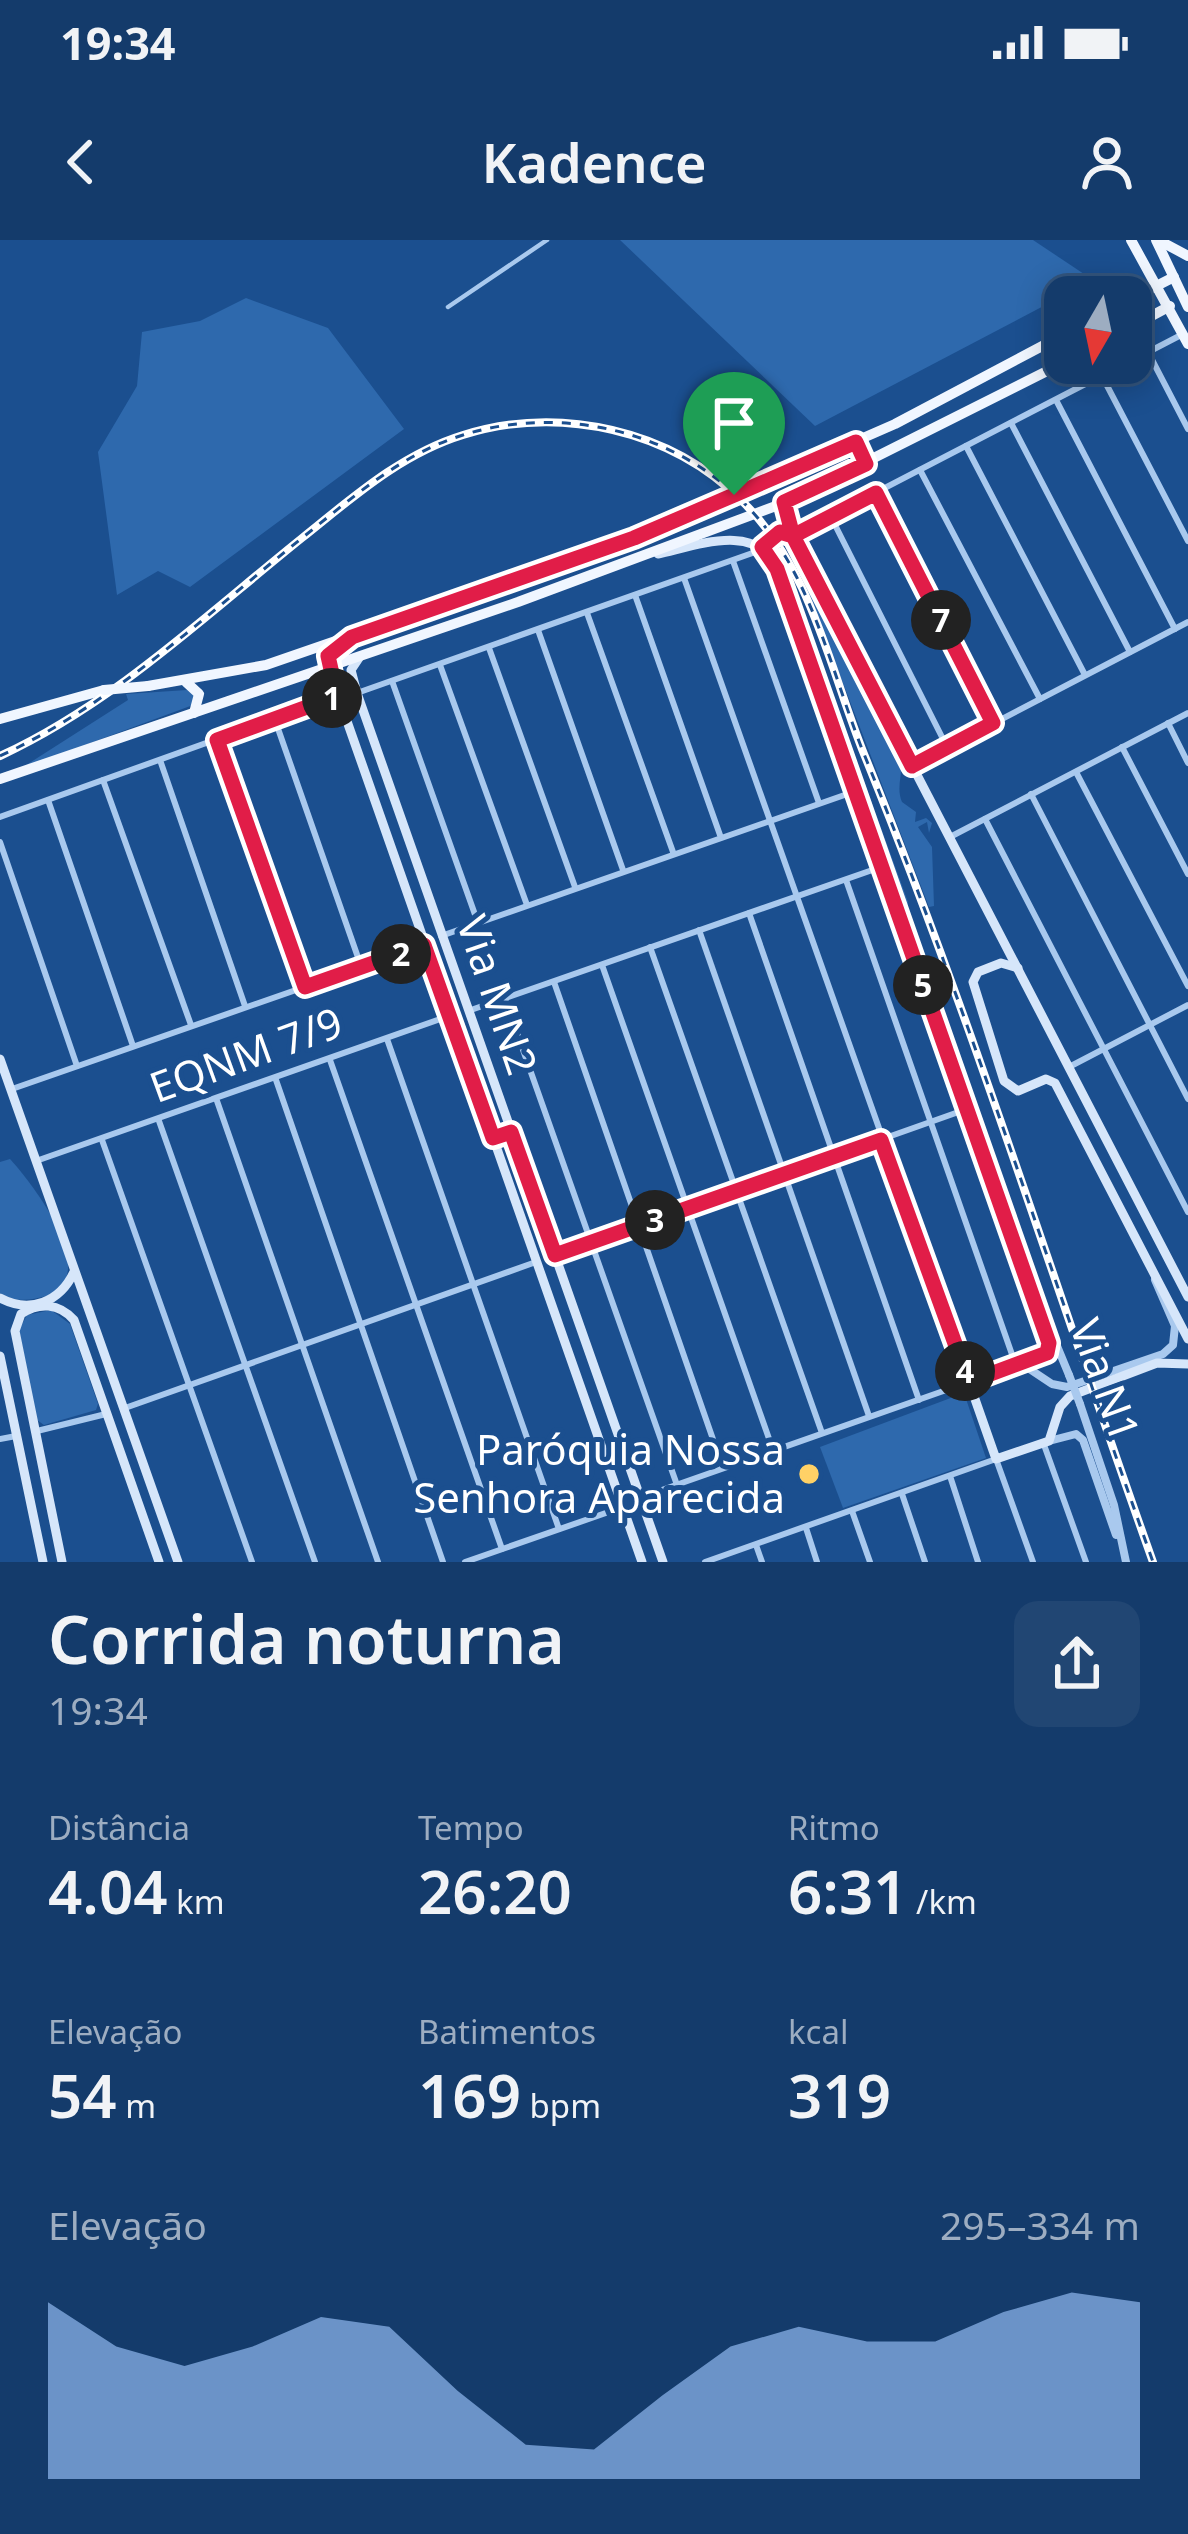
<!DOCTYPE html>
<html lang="pt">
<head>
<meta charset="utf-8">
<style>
	body { margin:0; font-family:"Noto Sans",sans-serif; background:#214673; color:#f1f3f6; height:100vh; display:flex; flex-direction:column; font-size:45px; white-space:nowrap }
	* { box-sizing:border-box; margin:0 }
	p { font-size:39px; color:#9dadc1 }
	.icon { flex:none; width:66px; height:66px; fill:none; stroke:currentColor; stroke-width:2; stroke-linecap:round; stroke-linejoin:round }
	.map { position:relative; height:1322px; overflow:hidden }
	.side { display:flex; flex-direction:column; background:#143b6b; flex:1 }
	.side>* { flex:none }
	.needle { width:78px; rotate:189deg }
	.fabs { position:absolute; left:1044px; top:36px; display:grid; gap:24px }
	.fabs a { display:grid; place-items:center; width:108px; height:108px; border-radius:24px; background:#143b6b; box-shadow:0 6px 30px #0003,0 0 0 3px #33557e; font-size:60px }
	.pin { position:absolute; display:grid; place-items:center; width:102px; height:102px; color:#fff; margin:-123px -51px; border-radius:50% 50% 50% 0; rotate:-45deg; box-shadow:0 0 12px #0007 }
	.pin .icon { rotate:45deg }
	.km { position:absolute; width:60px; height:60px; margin:-30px; border-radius:50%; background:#222; color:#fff; font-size:33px; line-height:60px; text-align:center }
	.round { display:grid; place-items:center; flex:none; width:126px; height:126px; border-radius:24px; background:#214673 }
	.summary { display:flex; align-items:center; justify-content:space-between; height:204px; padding:0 48px }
	h1 { font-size:66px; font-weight:600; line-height:90px }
	.stats { display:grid; grid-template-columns:repeat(3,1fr); gap:18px; height:204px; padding:12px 48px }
	.stats div { display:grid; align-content:center }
	.stats b { font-size:60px; font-weight:600 }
	.stats small { font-size:33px; font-weight:400 }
	.stats p { font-size:33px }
	.chart { height:336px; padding:24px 48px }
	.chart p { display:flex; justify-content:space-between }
	.chart svg { width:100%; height:216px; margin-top:12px; fill:#90b9f0; opacity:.7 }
	.status { display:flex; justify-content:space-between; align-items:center; height:84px; padding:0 60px; background:#143b6b; direction:ltr }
	.status svg { height:33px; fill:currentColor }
	header { display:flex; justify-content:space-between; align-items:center; height:156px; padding:0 48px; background:#143b6b; font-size:54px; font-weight:600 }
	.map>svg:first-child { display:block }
	.green { fill:#2e69ad }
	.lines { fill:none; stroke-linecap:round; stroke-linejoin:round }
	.pedestrian { stroke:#a9c9ee; stroke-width:4.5 }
	.minor { stroke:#a9c9ee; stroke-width:6 }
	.tertiary { stroke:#a9c9ee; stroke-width:8 }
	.secondary { stroke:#d6e6fa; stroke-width:9 }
	.primary { stroke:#f0f6ff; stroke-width:10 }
	.rail-casing { stroke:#fff; stroke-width:8 }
	.rail { stroke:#1b4f8f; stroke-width:3; stroke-dasharray:9; stroke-linecap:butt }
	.tertiary-bridge { stroke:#a9c9ee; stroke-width:8 }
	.primary-bridge { stroke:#f0f6ff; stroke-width:10 }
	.route-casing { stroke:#fff; stroke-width:24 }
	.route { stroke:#e11d48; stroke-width:15 }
	.poi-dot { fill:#ffd166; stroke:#1b4f8f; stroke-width:4.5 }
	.labels { text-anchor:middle; stroke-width:10; stroke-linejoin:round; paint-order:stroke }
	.street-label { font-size:42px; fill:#fff; stroke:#1b4f8f }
	.poi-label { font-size:42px; fill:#fff; stroke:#1b4f8f; text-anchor:end }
</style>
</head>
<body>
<div class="status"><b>19:34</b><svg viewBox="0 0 49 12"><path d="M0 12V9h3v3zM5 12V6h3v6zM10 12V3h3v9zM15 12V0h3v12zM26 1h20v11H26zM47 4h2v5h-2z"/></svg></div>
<header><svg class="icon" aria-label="back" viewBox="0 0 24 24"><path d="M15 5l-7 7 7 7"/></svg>Kadence<svg class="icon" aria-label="person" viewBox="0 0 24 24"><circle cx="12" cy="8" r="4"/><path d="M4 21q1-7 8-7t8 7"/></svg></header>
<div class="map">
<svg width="1188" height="1322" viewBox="0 0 1188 1322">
	<rect width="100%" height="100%" fill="#1b4f8f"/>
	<g class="green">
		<path d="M620,0H1033L1093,40L815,186Z"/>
		<path d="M246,58L328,88L404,189L190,347L158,331L117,355L98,212L137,146L142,92L200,81Z"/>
		<path d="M801,334L808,336L867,447L862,450C871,475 891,489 900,515C905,531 895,546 902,562L916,572L915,582L926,578L932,583L929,593L927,582L918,587L932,607L934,666L929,667Z"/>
		<path d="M791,341L908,662L907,675L786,346Z"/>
		<path d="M187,450L196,458L193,465L20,529L128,460L126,454Z"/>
		<path d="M10,919C32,943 104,1036 46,1056C29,1061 14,1062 0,1053V922Z"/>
		<path d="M51,1070L70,1084L98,1164L96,1170L44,1185L37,1180L19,1090L27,1075Z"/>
		<path d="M964,1153L986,1218L843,1268L820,1207Z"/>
	</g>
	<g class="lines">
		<path class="pedestrian" d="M448,67L547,0"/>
		<g class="minor">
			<path d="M1148,112L1188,189"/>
			<path d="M1131,121L1183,94"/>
			<path d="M1102,136L1188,301"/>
			<path d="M1056,160L1175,389"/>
			<path d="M1011,183L1130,412"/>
			<path d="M966,206L1085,435"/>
			<path d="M920,230L1040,459"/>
			<path d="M876,253L993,483"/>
			<path d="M831,277L947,507"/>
			<path d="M794,295L1126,123"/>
			<path d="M733,321L819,563"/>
			<path d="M635,355L720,595"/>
			<path d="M587,373L673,612"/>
			<path d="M538,390L623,630"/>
			<path d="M489,408L575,647"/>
			<path d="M440,425L527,665"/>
			<path d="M392,441L478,683"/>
			<path d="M357,453L761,310"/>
			<path d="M275,480L361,726"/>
			<path d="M1168,483L1188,523"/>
			<path d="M217,500L305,747"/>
			<path d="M1122,507L1188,634"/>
			<path d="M160,520L245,766"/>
			<path d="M912,526L1188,382"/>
			<path d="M1076,532L1188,746"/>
			<path d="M103,540L191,785"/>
			<path d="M1031,554L1188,859"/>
			<path d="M48,560L133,806"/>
			<path d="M0,577L337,456"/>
			<path d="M985,579L1188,972"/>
			<path d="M950,597L1188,473"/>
			<path d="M0,602L77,826"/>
			<path d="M846,640L1015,1123"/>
			<path d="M749,673L919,1160"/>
			<path d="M699,690L869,1176"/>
			<path d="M441,696L856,551"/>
			<path d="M650,707L822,1193"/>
			<path d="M602,725L773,1210"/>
			<path d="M554,742L723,1228"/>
			<path d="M505,759L677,1245"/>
			<path d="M468,771L881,627"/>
			<path d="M387,799L559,1289"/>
			<path d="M330,820L502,1309"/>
			<path d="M1069,827L1188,765"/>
			<path d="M276,840L443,1322"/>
			<path d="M12,849L425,705"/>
			<path d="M217,861L378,1322"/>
			<path d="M159,881L315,1322"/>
			<path d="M102,900L252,1322"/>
			<path d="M36,921L449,776"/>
			<path d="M555,1015L967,869"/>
			<path d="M125,1168L536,1022"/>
			<path d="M37,1191L106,1174"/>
			<path d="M0,1199L16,1196"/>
			<path d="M1043,1202L1086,1322"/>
			<path d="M950,1236L978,1322"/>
			<path d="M902,1254L925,1322"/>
			<path d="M639,1258L969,1142L684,338"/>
			<path d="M852,1271L870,1322"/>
			<path d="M806,1288L817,1322"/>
			<path d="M756,1305L762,1322"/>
			<path d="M465,1322L623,1267"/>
			<path d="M705,1322L996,1219L1033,1322"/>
		</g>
		<g class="tertiary">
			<path d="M1026,1031L1069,1135"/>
			<path d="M1022,1124L1052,1144L1067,1147L1163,1114L1173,1105L1175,1086L1155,1040"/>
			<path d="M1080,1164L1114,1265L1126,1322"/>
			<path d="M1049,1201L1076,1194L1083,1200L1116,1295"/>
		</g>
		<g class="secondary">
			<path d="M784,263L793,296L1188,1057"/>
			<path d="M762,307L776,293L793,296"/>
			<path d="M658,314C695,306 758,281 777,329L1049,1103L1047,1113L969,1142L996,1219L1049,1201L1060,1167L1070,1156L1157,1123L1188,1124"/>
			<path d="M359,418L351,430L357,453L663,1322"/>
			<path d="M328,427L642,1322"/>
			<path d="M1018,728L1001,723L978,732L973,742L1004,841L1018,851L1046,839L1055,843L1188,1099"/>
			<path d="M0,819L178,1322"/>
			<path d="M0,1058C30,1074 60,1062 74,1032"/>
			<path d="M0,1116L43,1322"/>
			<path d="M62,1322L15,1091L21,1074C39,1062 59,1063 74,1080L159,1322"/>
		</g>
		<g class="primary">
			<path d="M1131,0L1188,104"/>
			<path d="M1156,0L1188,67"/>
			<path d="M1160,1L1188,16"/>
			<path d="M1131,59L1174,37"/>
			<path d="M1131,87L1170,66"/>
			<path d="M186,442L199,454L194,473"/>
			<path d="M148,446L266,425L634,298L895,184L1065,94"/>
			<path d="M0,479L104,450"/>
			<path d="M0,539L518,362L784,263L1065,122"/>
		</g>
		<defs>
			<path id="rail" d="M0,516C113,464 206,375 302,298C352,258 401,214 463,195C559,165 671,189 743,262C812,330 829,427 864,514C972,779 1057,1053 1153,1322"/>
		</defs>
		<use href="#rail" class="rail-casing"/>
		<use href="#rail" class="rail"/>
		<path class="tertiary-bridge" d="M1069,1135L1080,1164"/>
		<path class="primary-bridge" d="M104,450L148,446"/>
	</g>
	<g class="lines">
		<defs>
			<path id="route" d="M734,255L634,298L352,397L328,416L337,456L217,500L305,747L424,705L493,898L511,892L555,1015L881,900L969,1142L1047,1113L1049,1103L777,329L762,307L780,292L793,296L912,526L993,483L876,253L793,296L784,262L866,224L856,202L734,255"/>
		</defs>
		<use href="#route" class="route-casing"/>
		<use href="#route" class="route"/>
	</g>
	<circle class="poi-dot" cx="809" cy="1234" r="12"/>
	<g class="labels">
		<g class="street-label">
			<text transform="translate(497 755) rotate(71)" y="15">Via MN2</text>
			<text transform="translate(246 815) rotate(-20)" y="15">EQNM 7/9</text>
			<text transform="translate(1105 1140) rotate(70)" y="15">Via N1</text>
		</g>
		<g class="poi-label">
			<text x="785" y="1225">Paróquia Nossa<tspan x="785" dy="48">Senhora Aparecida</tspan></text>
		</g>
	</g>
</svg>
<div class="fabs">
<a><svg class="needle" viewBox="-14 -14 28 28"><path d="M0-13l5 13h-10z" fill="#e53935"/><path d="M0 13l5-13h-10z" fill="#9dadc1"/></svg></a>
</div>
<div class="pin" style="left:734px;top:255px;background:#1e9e55"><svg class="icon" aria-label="arrive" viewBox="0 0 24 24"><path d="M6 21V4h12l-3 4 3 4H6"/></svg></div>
<b class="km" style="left:332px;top:458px">1</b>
<b class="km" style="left:401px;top:714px">2</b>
<b class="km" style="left:655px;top:980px">3</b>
<b class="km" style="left:965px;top:1131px">4</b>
<b class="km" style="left:923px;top:745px">5</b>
<b class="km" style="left:941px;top:380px">7</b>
</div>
<section class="side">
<div class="summary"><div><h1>Corrida noturna</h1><p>19:34</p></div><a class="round"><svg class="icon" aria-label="share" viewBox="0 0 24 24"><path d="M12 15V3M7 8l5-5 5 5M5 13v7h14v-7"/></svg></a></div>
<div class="stats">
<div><p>Distância</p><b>4.04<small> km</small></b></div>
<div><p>Tempo</p><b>26:20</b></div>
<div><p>Ritmo</p><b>6:31<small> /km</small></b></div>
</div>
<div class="stats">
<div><p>Elevação</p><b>54<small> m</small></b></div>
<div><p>Batimentos</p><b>169<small> bpm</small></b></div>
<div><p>kcal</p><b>319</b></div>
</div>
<div class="chart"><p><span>Elevação</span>295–334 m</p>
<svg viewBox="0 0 160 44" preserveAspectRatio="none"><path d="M0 44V8L10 17L20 21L30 17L40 11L50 13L60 26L70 37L80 38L90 27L100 17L110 13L120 16L130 16L140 10L150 6L160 8V44z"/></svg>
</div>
</section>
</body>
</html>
